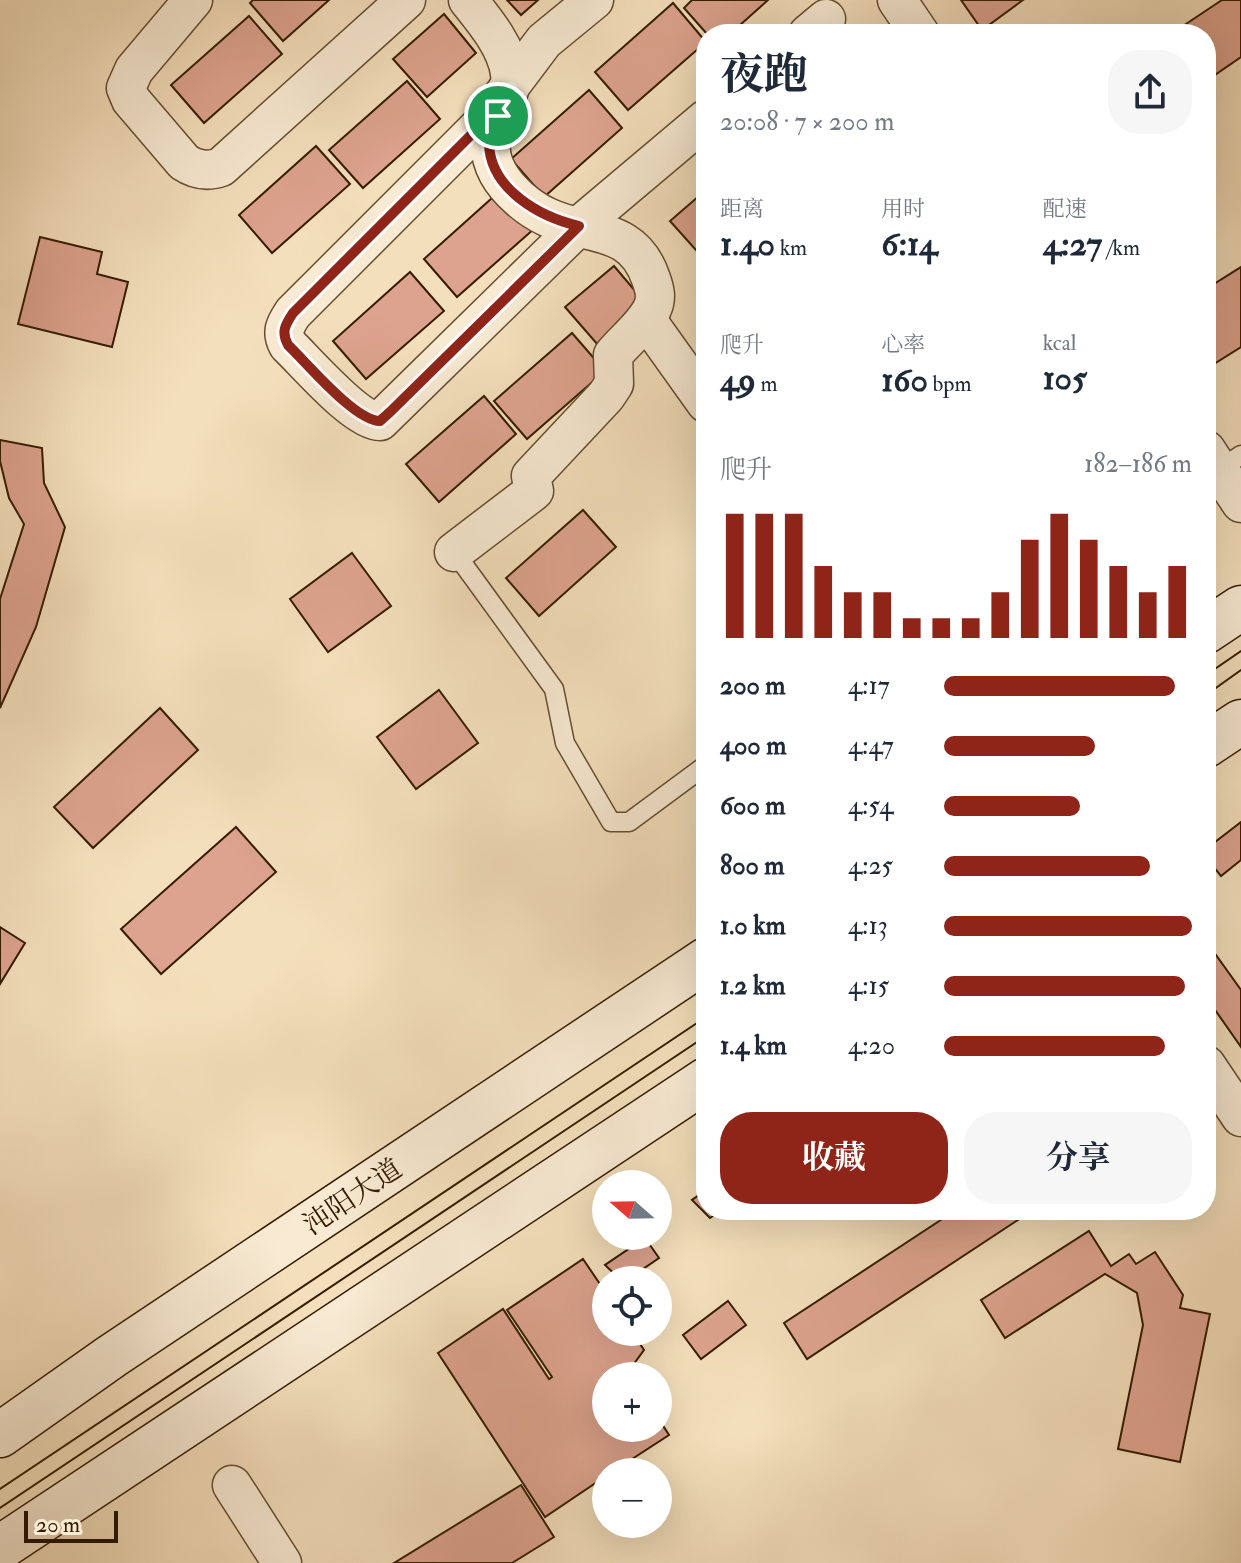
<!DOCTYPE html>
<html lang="zh">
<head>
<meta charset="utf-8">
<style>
	body { margin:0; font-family:"IM FELL Double Pica","Noto Serif SC",serif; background:#f6f6f7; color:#1f2937; height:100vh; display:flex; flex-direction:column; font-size:30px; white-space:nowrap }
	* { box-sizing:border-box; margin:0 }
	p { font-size:26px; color:#747a83 }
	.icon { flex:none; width:44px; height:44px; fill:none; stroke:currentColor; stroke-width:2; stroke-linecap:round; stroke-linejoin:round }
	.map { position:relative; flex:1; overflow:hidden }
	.sheet { position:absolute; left:696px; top:24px; width:520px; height:1196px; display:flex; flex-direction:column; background:#fff; border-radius:32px; box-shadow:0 8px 32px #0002 }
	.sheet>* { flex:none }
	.needle { width:52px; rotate:290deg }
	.buttons { position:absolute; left:592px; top:1170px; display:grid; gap:16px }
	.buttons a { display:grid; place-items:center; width:80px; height:80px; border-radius:50%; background:#fff; box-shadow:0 8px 32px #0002; font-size:40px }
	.scale { position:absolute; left:24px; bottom:20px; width:94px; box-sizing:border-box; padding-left:8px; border:4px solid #351c00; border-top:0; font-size:22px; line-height:28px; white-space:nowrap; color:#351c00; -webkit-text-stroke:6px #f8ead3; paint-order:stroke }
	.pin { position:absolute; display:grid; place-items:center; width:68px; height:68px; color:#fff; margin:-34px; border:4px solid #fff; border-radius:50%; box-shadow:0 2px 8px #0007 }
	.round { display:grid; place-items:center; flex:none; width:84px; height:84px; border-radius:32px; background:#f6f6f7 }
	.overview { display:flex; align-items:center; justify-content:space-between; height:136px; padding:0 24px }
	h1 { font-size:44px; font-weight:700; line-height:60px }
	.figures { display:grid; grid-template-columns:repeat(3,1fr); gap:12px; height:136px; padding:8px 24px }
	.figures div { display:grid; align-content:center }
	.figures b { font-size:34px; font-weight:700 }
	.figures small { font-size:22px; font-weight:400 }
	.figures p { font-size:22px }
	.chart { height:224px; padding:16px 24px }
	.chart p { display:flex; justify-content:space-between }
	.chart svg { width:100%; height:144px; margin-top:8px; stroke:#8f2418; stroke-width:6 }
	.cta { display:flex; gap:16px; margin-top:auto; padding:16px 24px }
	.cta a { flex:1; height:92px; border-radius:32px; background:#8f2418; color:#fff; font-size:32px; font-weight:700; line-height:92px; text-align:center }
	.cta a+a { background:#f6f6f7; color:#1f2937 }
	ul { padding:0 24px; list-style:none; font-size:26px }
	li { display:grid; grid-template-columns:128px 96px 1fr; align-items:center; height:60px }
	li i { height:20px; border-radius:10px; background:#8f2418 }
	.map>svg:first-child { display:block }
	.building { fill:#dda38e; stroke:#351c00; stroke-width:2 }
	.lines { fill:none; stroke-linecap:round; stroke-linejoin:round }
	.lane-casing { stroke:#654d2f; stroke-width:21 }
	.street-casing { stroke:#654d2f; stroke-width:41 }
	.secondary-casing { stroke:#351c00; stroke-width:47 }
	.lane { stroke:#f8ead3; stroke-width:18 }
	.street { stroke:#f8ead3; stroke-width:38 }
	.secondary { stroke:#f8ead3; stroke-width:44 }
	.tram { stroke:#351c00; stroke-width:2 }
	.route-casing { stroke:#fff; stroke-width:16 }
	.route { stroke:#8f2418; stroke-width:10 }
	.labels { text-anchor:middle; stroke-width:6; stroke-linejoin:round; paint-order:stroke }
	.street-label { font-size:28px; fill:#351c00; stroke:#f8ead3 }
</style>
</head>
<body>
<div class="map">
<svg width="1241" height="1563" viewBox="0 0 1241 1563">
	<rect width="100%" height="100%" fill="#f4dfbc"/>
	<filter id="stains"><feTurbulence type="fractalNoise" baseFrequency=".0025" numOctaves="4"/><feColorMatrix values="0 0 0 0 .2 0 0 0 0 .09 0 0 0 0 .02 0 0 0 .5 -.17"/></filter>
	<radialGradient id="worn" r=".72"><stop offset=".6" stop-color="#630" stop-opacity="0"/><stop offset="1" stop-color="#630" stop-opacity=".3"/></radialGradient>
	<g class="building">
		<path d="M253,0H329L283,41L250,3Z"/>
		<path d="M507,0H538L521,15Z"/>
		<path d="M692,0H768L730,34H707L684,8Z"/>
		<path d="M961,0H1023L982,30Z"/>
		<path d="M1222,0H1241V57L1206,81V34H1171Z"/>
		<path d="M673,3L706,42L628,110L595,72Z"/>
		<path d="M444,14L476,53L427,97L393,59Z"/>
		<path d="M249,16L282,54L204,123L171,85Z"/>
		<path d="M407,81L440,119L363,188L329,150Z"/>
		<path d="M589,90L622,128L544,197L511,159Z"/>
		<path d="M316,146L350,184L272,253L239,215Z"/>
		<path d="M501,190L535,228L457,297L424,259Z"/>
		<path d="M706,190V257L704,259L670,221Z"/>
		<path d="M40,237L102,252L97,274L128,282L112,347L18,324Z"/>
		<path d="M614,266L642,299L598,345L565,307Z"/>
		<path d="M1241,267V347L1206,369V289Z"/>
		<path d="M410,272L444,311L366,379L333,341Z"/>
		<path d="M572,333L605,371L527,439L494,401Z"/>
		<path d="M484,396L516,434L439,502L406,464Z"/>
		<path d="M0,440L42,448L44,483L65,527L36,627L0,708V599L24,524L9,498L0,461Z"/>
		<path d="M583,510L616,547L539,616L506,578Z"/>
		<path d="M352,553L391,606L328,652L290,599Z"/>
		<path d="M439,690L478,743L416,789L377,737Z"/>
		<path d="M160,708L198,750L93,848L54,807Z"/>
		<path d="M1241,822V860L1221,876L1206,857V849Z"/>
		<path d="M236,827L276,872L161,974L121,929Z"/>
		<path d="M0,927L25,943L0,984Z"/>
		<path d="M1206,941L1241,990V1047L1206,997Z"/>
		<path d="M706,1190V1210H722L710,1218L692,1200Z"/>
		<path d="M956,1210H1033L807,1359L784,1323Z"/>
		<path d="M1089,1231L1111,1266L1129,1254L1136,1264L1155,1252L1183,1295L1180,1308L1210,1314L1180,1462L1118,1449L1143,1325L1137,1293L1105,1274L1005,1338L981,1300Z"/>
		<path d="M645,1238L659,1258L627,1280H621L605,1265Z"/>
		<path d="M583,1259L606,1293V1332H632L644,1350L628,1372L630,1376H606V1428H658V1418L669,1435L612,1472H606V1476L545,1517L438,1353L503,1309L549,1379L552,1377L507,1310Z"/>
		<path d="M728,1301L746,1325L701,1359L683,1335Z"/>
		<path d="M521,1485L554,1537L512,1563H394Z"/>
	</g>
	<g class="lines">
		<defs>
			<g id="lane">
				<path d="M1219,470L1241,455"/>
				<path d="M453,550L554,689L565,743L611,822H629L706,765"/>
			</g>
			<g id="street">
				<path d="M193,0L134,70L126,88L131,100L184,162C196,170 207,172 221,167L406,0"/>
				<path d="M594,0L544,41L480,126L293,313C285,325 281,332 288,345C307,363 356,421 380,421L579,226L706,119"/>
				<path d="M897,0L920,34"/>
				<path d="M808,34L826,19"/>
				<path d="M646,319L706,403"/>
				<path d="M1206,450L1241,503"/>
				<path d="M454,552L534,491L531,476L606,396L614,384L613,355C625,340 644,326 652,309C657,298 655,290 651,279C633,225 589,237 547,217C528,208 508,191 498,173C475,131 514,111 510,74C507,47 484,20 468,0"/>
				<path d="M1206,1065L1241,1117"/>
				<path d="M232,1485L282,1563"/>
			</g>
			<g id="secondary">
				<path d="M1206,631L1241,608"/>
				<path d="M1206,745L1241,722"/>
				<path d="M0,1435L112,1356L706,960"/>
				<path d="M0,1548L706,1080"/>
			</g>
		</defs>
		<use href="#lane" class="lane-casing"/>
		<use href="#street" class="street-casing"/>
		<use href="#secondary" class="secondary-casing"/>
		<use href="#lane" class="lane"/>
		<use href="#street" class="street"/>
		<use href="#secondary" class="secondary"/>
		<g class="tram">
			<path d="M1206,675L1241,651"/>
			<path d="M1206,695L1241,670"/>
			<path d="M0,1489L706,1017"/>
			<path d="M0,1508L706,1036"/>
		</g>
	</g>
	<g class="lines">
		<defs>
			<path id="route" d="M510,90C503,105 490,126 489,142C489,189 540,217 579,226L390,412L380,421C355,421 307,363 288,345C281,332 285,325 293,313L480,126Z"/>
		</defs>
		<use href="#route" class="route-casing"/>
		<use href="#route" class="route"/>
	</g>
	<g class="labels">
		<g class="street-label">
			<text transform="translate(352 1196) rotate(-34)" y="10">沌阳大道</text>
		</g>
	</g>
	<rect width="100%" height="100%" filter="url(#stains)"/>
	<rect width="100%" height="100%" fill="url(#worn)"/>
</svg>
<div class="buttons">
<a><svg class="needle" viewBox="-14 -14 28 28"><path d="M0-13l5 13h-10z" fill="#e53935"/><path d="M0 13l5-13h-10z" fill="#747a83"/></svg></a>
<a><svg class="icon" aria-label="locate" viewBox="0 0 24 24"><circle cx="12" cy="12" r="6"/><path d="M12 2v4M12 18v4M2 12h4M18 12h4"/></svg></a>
<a>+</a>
<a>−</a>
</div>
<div class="scale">20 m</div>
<div class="pin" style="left:498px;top:116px;background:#1e9e55"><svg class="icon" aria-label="arrive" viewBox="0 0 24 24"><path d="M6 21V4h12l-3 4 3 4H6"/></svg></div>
<section class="sheet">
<div class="overview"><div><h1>夜跑</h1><p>20:08 · 7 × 200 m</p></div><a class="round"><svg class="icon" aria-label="share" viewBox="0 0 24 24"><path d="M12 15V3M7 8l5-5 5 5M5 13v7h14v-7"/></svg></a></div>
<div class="figures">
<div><p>距离</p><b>1.40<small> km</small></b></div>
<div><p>用时</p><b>6:14</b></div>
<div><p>配速</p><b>4:27<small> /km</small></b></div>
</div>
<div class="figures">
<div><p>爬升</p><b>49<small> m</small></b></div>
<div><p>心率</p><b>160<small> bpm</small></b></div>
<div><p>kcal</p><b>105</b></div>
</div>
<div class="chart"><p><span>爬升</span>182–186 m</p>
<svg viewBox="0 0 160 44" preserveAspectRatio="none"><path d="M5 44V6M15 44V6M25 44V6M35 44V22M45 44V30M55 44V30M65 44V38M75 44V38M85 44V38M95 44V30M105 44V14M115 44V6M125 44V14M135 44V22M145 44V30M155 44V22"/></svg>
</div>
<ul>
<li><b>200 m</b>4:17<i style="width:93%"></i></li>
<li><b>400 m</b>4:47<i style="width:61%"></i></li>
<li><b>600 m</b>4:54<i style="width:55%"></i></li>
<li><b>800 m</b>4:25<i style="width:83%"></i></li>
<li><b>1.0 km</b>4:13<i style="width:100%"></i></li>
<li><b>1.2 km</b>4:15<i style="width:97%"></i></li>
<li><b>1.4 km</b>4:20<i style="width:89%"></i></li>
</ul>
<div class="cta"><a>收藏</a><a>分享</a></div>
</section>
</div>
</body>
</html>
